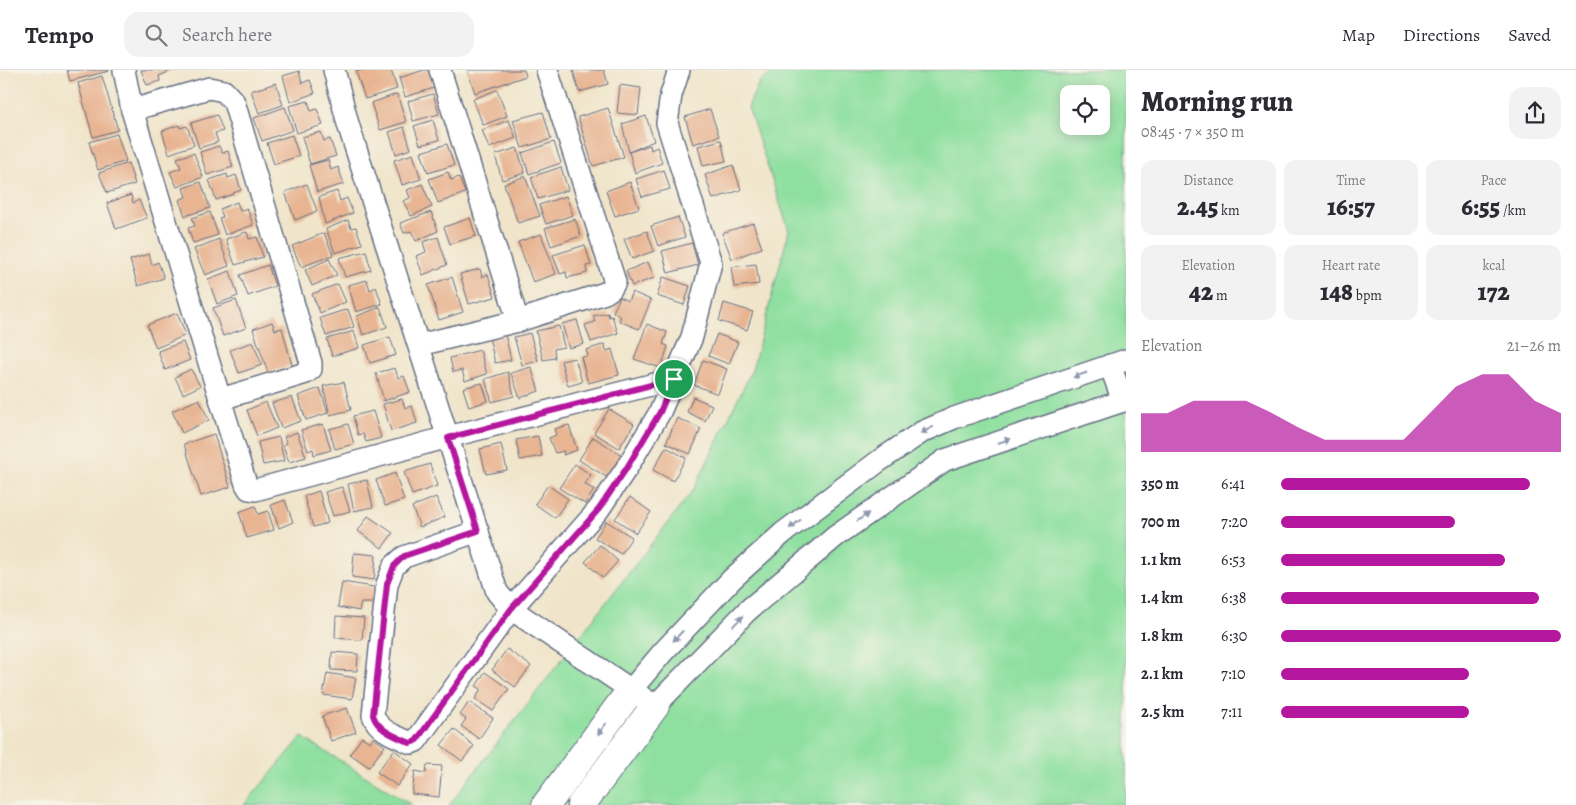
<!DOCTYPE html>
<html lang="en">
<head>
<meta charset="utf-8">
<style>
	body { margin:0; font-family:Alegreya,serif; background:#f2f2f3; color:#2b2b33; height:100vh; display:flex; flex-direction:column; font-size:19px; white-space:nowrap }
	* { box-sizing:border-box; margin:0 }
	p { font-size:16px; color:#7c7c81 }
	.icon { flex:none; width:28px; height:28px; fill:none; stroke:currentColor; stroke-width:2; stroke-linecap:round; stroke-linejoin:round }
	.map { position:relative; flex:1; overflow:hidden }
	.drawer { display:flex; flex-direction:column; background:#fff; width:450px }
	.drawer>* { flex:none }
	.buttons { position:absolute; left:1060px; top:15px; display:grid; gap:10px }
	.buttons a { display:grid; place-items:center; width:50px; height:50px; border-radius:10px; background:#fff; box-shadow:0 2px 12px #0003; font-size:25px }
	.pin { position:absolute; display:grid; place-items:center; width:42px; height:42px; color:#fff; margin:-21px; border:2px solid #fff; border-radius:50%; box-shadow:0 1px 5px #0007 }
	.round { display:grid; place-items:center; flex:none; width:52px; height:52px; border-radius:15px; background:#f2f2f3 }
	.summary { display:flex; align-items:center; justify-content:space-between; height:85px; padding:0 15px }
	h1 { font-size:28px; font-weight:800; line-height:38px }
	.stats { display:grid; grid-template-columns:repeat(3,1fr); gap:8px; height:85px; padding:5px 15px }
	.stats div { display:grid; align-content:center; border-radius:12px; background:#f2f2f3; text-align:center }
	.stats b { font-size:25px; font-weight:800 }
	.stats small { font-size:14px; font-weight:400 }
	.stats p { font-size:14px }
	.chart { height:140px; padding:10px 15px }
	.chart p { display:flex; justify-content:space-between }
	.chart svg { width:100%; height:90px; margin-top:5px; fill:#b5179e; opacity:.7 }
	ul { padding:0 15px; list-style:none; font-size:16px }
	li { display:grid; grid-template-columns:80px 60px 1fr; align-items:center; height:38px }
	li i { height:12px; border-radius:6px; background:#b5179e }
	header { display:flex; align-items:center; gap:30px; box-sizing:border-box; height:70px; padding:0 25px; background:#fff; border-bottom:1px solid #e1e1e2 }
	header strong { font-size:24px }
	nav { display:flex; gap:28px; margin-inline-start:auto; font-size:18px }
	.search { width:350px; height:45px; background:#f2f2f3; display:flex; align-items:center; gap:12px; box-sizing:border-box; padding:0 18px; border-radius:15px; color:#7c7c81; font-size:19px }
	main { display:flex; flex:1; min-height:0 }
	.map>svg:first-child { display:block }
	.green { fill:#8fe0a0; stroke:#55887f; fill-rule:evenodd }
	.building { fill:#e8b491 }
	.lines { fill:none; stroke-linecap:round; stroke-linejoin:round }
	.street-casing { stroke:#666f84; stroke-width:24 }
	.secondary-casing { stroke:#666f84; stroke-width:30 }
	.street { stroke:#fff; stroke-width:21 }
	.secondary { stroke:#fff; stroke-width:28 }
	.oneway { fill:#8d97ae }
	.route-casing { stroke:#fff; stroke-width:10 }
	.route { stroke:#b5179e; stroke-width:6 }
</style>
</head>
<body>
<header>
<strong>Tempo</strong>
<div class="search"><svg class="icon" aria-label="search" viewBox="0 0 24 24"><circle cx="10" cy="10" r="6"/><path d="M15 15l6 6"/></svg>Search here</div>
<nav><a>Map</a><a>Directions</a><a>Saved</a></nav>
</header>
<main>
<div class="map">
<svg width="1126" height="735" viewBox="0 0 1126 735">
	<rect width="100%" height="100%" fill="#f7f3e8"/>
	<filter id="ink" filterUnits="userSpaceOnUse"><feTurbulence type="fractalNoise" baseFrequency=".02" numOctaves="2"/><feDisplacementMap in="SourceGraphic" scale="10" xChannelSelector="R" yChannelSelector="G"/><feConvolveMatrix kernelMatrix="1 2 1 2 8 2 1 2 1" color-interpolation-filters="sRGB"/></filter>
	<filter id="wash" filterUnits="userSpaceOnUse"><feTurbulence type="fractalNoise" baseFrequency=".0096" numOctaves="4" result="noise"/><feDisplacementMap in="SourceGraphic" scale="20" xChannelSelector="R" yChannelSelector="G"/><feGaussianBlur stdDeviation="1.12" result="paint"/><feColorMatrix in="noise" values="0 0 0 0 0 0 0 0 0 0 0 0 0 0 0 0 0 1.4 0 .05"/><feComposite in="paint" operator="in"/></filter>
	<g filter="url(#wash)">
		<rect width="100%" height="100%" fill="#f0e5ca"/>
		<g class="green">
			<path d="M778,0H1126V735H449L694,419L752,300L789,161L748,37L759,12ZM1069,24H1101V56H1069Z"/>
			<path d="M302,667L412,735H244Z"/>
		</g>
		<g id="blocks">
			<g class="building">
				<path d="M67,0H109V1L70,11Z"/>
				<path d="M141,0H173L159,6L160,11L147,15Z"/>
				<path d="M362,0H391L397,19L365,29L356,2Z"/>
				<path d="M424,0H428L434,18L405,27L399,8Z"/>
				<path d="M467,0H524L526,6L475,23Z"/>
				<path d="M573,0H604L608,14L579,22Z"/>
				<path d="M299,1L302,13L310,10L315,23L290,32L283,6Z"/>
				<path d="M102,6L118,60L93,67L78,13Z"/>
				<path d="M276,13L283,35L259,43L251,21Z"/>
				<path d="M620,15L641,18L638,45L617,43Z"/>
				<path d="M497,20L507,46L483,55L473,29Z"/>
				<path d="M397,24L406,52L380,60L371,33Z"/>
				<path d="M433,24L439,44L413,51L408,31Z"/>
				<path d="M308,31L311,41L317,39L323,55L297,63L289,36Z"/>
				<path d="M285,37L293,60L262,71L254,48Z"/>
				<path d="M608,38L624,87L593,96L578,47Z"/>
				<path d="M710,39L719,66L693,74L685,47Z"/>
				<path d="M543,42L551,69L522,78L513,50Z"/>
				<path d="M217,45L223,61L215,63L218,72L199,78L191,53Z"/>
				<path d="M646,46L654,71L629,82L622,54Z"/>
				<path d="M433,50L439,70L420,75L414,56Z"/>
				<path d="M509,50L516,68L489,78L482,60Z"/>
				<path d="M179,55L180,58L187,56L194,75L169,84L162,61Z"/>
				<path d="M404,57L411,79L396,84L389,62Z"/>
				<path d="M321,62L324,71L330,69L336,86L310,94L302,67Z"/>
				<path d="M117,64L126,91L98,100L89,72Z"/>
				<path d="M292,65L299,86L274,94L267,73Z"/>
				<path d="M721,70L726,91L703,96L698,76Z"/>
				<path d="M554,72L561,93L529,104L522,83Z"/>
				<path d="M447,74L454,95L428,103L421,82Z"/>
				<path d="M650,75L651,80L657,77L662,93L635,103L629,82Z"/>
				<path d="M219,76L222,83L228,81L233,97L207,105L200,82Z"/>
				<path d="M517,78L525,103L502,110L495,85Z"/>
				<path d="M194,83L203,107L177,117L170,102L181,98L177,88Z"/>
				<path d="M413,84L421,109L402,115L394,90Z"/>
				<path d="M328,90L331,100L338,97L344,114L317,122L309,95Z"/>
				<path d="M128,93L135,114L107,123L99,103Z"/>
				<path d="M733,95L741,120L713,129L705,105Z"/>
				<path d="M561,97L568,120L538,129L531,107Z"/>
				<path d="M664,100L670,119L642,127L636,109Z"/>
				<path d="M448,102L451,110L459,107L465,123L438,133L429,109Z"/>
				<path d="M227,104L228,108L236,105L241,120L233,123L234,124L216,130L209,110Z"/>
				<path d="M525,106L540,146L518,153L504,114Z"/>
				<path d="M201,112L210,138L185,146L179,130L186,127L183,118Z"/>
				<path d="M630,112L639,138L615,146L606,121Z"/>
				<path d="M307,114L317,141L295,150L285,122Z"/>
				<path d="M422,114L432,137L411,146L403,131L410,128L407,120Z"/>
				<path d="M337,121L340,131L347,128L353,143L325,154L319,127Z"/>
				<path d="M131,125L133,133L139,130L147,148L116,159L107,133Z"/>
				<path d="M566,126L573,145L546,154L539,135Z"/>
				<path d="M237,132L240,141L247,138L253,155L225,165L219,148L223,147L220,139Z"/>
				<path d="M210,142L218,165L193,173L188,158L195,156L192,148Z"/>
				<path d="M431,142L438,161L416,171L411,161L404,163L400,153Z"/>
				<path d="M678,147L685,167L658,176L651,156Z"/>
				<path d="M470,148L476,166L450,174L444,157Z"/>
				<path d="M575,149L581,166L551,176L545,158Z"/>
				<path d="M348,150L351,158L356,157L362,174L335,183L326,159Z"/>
				<path d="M753,153L762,178L732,189L722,163Z"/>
				<path d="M647,161L654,181L632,189L624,169Z"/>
				<path d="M247,162L249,169L257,167L263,187L235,195L226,169Z"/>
				<path d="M324,163L333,185L301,197L292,176Z"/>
				<path d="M541,164L556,204L533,212L518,172Z"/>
				<path d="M438,167L447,195L423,205L416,186L426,182L423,172Z"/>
				<path d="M219,169L229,196L205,205L194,179Z"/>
				<path d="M692,173L698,195L668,203L662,181Z"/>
				<path d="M585,175L591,195L586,196L587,203L567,208L566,202L560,204L553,185Z"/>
				<path d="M366,181L371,200L345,207L339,188Z"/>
				<path d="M149,184L152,195L158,192L164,208L138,216L130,190Z"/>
				<path d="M329,189L337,205L312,216L305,200Z"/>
				<path d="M648,192L654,208L632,216L626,201Z"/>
				<path d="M756,194L759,214L734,217L731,197Z"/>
				<path d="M268,195L275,216L248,226L240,205Z"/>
				<path d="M480,199L482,207L488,204L495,227L469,234L460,204Z"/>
				<path d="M230,201L238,226L217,234L208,209Z"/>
				<path d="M452,207L463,242L439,250L428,215Z"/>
				<path d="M663,207L690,216L684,235L657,226Z"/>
				<path d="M367,210L370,220L376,217L382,234L356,242L348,215Z"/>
				<path d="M338,214L346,232L320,243L312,224Z"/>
				<path d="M632,222L651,230L639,259L619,251L621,247L613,242L620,227L628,231Z"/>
				<path d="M236,230L246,258L223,266L213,238Z"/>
				<path d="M724,233L753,242L747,260L719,251Z"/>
				<path d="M380,237L387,257L363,265L357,246Z"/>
				<path d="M348,239L354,257L326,266L320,248Z"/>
				<path d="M177,243L186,265L156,278L147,255Z"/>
				<path d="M608,243L609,247L612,246L618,263L591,272L585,255L595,252L593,246Z"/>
				<path d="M577,250L584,274L569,278L562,254Z"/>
				<path d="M272,252L275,260L282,258L292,295L268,303L253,259Z"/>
				<path d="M647,254L667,262L663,274L668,276L661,298L634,289Z"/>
				<path d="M559,256L564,277L554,279L555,288L543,290L536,261Z"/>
				<path d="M354,261L359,278L332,286L327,269Z"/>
				<path d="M530,263L538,291L522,295L514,267Z"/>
				<path d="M505,264L511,290L495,293L489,267Z"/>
				<path d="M717,264L738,272L729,294L708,286Z"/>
				<path d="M390,267L396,285L370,293L364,275Z"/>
				<path d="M183,272L190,290L165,300L158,281Z"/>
				<path d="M253,272L262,295L239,303L230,280Z"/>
				<path d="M605,274L606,281L612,279L619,305L588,313L581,287L588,286L586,280Z"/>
				<path d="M480,280L487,304L465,311L462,300L453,302L450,288Z"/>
				<path d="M575,288L582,312L568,316L561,291Z"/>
				<path d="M703,290L727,299L718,324L694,315Z"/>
				<path d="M531,297L539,321L520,328L511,303Z"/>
				<path d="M395,298L398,308L404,306L410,322L384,331L376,303Z"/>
				<path d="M191,299L200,316L183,324L175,307Z"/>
				<path d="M508,302L514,326L492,332L485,309Z"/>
				<path d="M344,312L351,340L330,345L323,316Z"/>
				<path d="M482,313L488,331L469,337L463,318Z"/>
				<path d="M320,318L328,343L306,350L298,326Z"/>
				<path d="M292,327L301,351L281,358L272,333Z"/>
				<path d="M693,327L712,335L705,351L687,342Z"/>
				<path d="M199,329L209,350L182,363L172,341Z"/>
				<path d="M402,329L405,338L412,336L417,353L391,361L383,334Z"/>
				<path d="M266,332L277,358L257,366L247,340Z"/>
				<path d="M609,339L634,354L619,378L594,363Z"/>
				<path d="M373,341L381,368L366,372L363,364L358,365L353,346Z"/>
				<path d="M677,348L701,359L690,384L666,373Z"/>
				<path d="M323,354L331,380L314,385L313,379L308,381L301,360Z"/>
				<path d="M348,354L354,374L335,379L329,359Z"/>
				<path d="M569,355L577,380L563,385L564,381L555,383L549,368L556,365L554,359Z"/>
				<path d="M297,362L306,387L289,392L283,375L287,373L284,367Z"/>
				<path d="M214,364L230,417L201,426L184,374Z"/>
				<path d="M538,366L542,386L520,390L516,370Z"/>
				<path d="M279,367L284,391L263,395L258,372Z"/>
				<path d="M593,367L622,385L608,408L579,390Z"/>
				<path d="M501,374L507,400L486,404L480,379Z"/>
				<path d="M666,377L686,388L673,411L653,400Z"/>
				<path d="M430,394L437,416L412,425L404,402Z"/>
				<path d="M575,394L591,405L585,414L594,420L585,434L559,418Z"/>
				<path d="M395,403L404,430L385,436L376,410Z"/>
				<path d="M367,410L373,437L354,441L348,414Z"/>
				<path d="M548,415L568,429L555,448L535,434Z"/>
				<path d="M342,417L350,441L333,446L325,422Z"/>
				<path d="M319,421L328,453L313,457L304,426Z"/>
				<path d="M436,427L445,447L420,457L412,437Z"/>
				<path d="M630,427L651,442L636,463L615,449Z"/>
				<path d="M285,430L293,452L279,458L271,435Z"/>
				<path d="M255,436L258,444L268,441L274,460L247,468L239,442Z"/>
				<path d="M368,446L393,463L382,478L358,461Z"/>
				<path d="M606,451L632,467L621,484L595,468Z"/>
				<path d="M600,475L618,491L603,508L585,492Z"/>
				<path d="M354,483L376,485L374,510L352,507Z"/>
				<path d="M342,512L374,517L373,533H361L359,541L338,537Z"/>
				<path d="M336,546L364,548L362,570L335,568Z"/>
				<path d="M507,579L531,596L515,617L492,600Z"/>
				<path d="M332,582L358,584L357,601L331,600Z"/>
				<path d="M485,602L509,619L493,641L475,629L481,619L476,616Z"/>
				<path d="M327,603L356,608L352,629L323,625Z"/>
				<path d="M469,632L493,648L479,669L461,656L466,649L460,645Z"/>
				<path d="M347,638L356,662L331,671L322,646Z"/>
				<path d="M454,659L474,676L462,691L441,675Z"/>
				<path d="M362,667L370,672L373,668L385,676L369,697L350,684Z"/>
				<path d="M394,680L413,694L397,716L377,702Z"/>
				<path d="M427,695L442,696L439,727L412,724L415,701L426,703Z"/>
			</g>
		</g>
	</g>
	<g filter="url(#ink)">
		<use href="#blocks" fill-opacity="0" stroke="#666f84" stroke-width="1"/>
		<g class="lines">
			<defs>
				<g id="street">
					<path d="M124,0L132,40L246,414L249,419L255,420L448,367L674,309"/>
					<path d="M334,0L348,54L497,522L511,539L655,636L747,541L836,466L945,390L1126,330"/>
					<path d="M440,0L518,251"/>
					<path d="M132,40L209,18L224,21L234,32L311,293V299L306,303L221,329"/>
					<path d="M419,275L518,251L605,223L611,219L615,212L547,0"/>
					<path d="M1110,295L1123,331"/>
					<path d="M478,461L404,487L394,496L387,514L373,645C378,661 396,666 411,673L416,671L511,539L599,439L626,399L660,342L692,267L711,193L667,53L671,25L679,0"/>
					<path d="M631,620L663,582L732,509L783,463L879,391L922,362L954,348L1126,290"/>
				</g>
				<g id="secondary">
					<path d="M546,735L631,620"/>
					<path d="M581,735L655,636"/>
				</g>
			</defs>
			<use href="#street" class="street-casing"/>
			<use href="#secondary" class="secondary-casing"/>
			<use href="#street" class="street"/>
			<use href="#secondary" class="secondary"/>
		</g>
		<defs><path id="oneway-solid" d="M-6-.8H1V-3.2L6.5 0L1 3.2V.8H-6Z" transform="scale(1.25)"/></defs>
		<g class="oneway">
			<use href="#oneway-solid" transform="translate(1080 305) rotate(161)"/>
			<use href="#oneway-solid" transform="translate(927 360) rotate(154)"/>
			<use href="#oneway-solid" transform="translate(1004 371) rotate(-18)"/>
			<use href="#oneway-solid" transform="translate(863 447) rotate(-35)"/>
			<use href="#oneway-solid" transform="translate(795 454) rotate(143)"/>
			<use href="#oneway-solid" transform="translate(738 551) rotate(-46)"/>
			<use href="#oneway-solid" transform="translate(678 566) rotate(133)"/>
			<use href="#oneway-solid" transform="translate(602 659) rotate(127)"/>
		</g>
	</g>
	<g class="lines" filter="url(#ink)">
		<defs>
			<path id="route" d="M674,309L660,342L626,399L599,439L511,539L416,671L410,673C396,666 378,661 373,645L387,514L394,496L404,486L478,461L448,368Z"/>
		</defs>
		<use href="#route" class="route-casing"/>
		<use href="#route" class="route"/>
	</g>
</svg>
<div class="buttons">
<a><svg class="icon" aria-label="locate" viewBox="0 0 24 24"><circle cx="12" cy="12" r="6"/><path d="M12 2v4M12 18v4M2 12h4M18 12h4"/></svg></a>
</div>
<div class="pin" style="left:674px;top:309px;background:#1e9e55"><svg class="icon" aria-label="arrive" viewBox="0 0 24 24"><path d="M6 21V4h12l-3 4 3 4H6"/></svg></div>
</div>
<section class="drawer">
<div class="summary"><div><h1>Morning run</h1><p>08:45 · 7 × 350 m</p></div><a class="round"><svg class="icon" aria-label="share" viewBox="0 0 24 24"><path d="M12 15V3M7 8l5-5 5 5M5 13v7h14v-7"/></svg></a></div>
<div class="stats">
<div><p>Distance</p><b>2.45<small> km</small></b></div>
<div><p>Time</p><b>16:57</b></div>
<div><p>Pace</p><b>6:55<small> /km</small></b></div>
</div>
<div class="stats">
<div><p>Elevation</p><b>42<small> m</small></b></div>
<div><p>Heart rate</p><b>148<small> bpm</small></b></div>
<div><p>kcal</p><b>172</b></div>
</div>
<div class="chart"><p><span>Elevation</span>21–26 m</p>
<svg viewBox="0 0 160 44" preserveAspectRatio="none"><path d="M0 44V25L10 25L20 19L30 19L40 19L50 25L60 32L70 38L80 38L90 38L100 38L110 25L120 12L130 6L140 6L150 19L160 25V44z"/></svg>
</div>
<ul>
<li><b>350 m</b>6:41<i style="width:89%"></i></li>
<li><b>700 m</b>7:20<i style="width:62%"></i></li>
<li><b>1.1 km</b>6:53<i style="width:80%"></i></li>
<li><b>1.4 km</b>6:38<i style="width:92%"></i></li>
<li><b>1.8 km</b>6:30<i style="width:100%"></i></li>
<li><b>2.1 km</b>7:10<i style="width:67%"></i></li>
<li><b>2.5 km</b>7:11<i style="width:67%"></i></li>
</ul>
</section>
</main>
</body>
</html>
